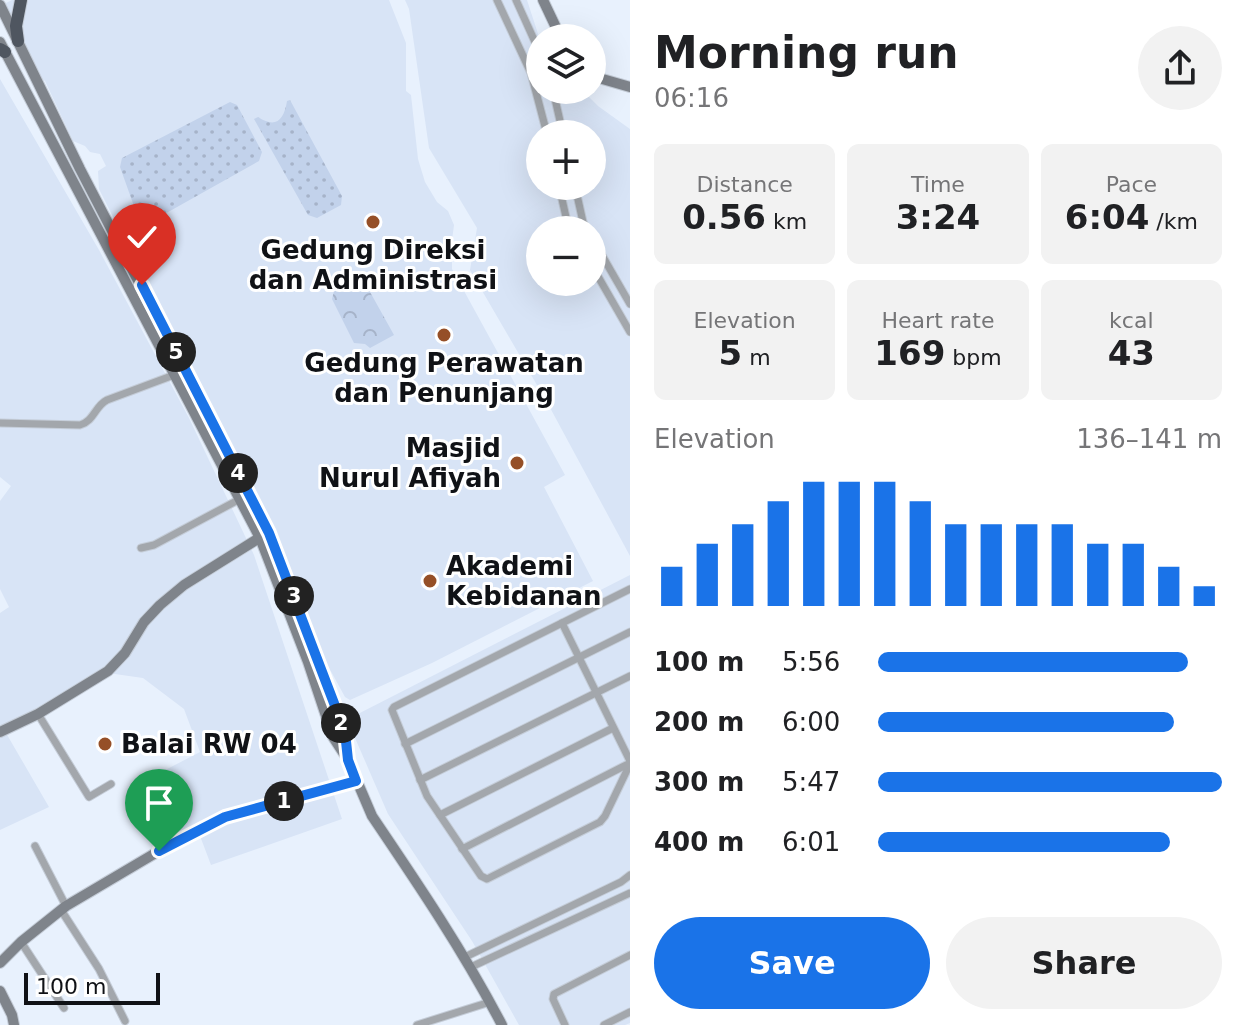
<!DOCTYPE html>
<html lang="en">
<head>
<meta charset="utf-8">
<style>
	body { margin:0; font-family:"DejaVu Sans",sans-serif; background:#f2f2f2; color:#202124; height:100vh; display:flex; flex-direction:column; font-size:30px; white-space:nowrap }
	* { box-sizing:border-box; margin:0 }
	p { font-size:26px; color:#757577 }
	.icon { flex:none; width:44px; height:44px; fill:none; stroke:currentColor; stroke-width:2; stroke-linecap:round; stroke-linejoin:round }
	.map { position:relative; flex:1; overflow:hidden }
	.panel { display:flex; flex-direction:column; background:#fff; width:616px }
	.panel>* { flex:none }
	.fabs { position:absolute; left:526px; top:24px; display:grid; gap:16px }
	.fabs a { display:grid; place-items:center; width:80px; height:80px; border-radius:50%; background:#fff; box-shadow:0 8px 32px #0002; font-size:40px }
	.scale { position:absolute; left:24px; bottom:20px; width:136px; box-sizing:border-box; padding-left:8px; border:4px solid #101216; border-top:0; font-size:22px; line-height:28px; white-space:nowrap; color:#101216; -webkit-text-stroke:6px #fff; paint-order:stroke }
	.pin { position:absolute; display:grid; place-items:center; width:68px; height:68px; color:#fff; margin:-82px -34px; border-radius:50% 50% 50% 0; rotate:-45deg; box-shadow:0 0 8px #0007 }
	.pin .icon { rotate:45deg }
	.km { position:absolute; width:40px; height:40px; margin:-20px; border-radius:50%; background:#222; color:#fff; font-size:22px; line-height:40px; text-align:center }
	.round { display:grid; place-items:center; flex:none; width:84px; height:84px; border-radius:42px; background:#f2f2f2 }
	.summary { display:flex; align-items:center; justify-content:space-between; height:136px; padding:0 24px }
	h1 { font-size:44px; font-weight:600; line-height:60px }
	.figures { display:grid; grid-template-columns:repeat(3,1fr); gap:12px; height:136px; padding:8px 24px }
	.figures div { display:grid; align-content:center; border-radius:12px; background:#f2f2f2; text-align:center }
	.figures b { font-size:34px; font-weight:600 }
	.figures small { font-size:22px; font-weight:400 }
	.figures p { font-size:22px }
	.chart { height:224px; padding:16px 24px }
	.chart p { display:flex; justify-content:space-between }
	.chart svg { width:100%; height:144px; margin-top:8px; stroke:#1a73e8; stroke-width:6 }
	.primary-button { display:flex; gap:16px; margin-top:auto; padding:16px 24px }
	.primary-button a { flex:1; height:92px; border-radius:48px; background:#1a73e8; color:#fff; font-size:32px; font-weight:600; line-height:92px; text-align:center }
	.primary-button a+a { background:#f2f2f2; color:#202124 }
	ul { padding:0 24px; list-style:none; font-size:26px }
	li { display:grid; grid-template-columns:128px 96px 1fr; align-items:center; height:60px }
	li i { height:20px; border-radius:10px; background:#1a73e8 }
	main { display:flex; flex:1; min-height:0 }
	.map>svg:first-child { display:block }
	.built { fill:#d8e4f6; fill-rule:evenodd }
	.grass { fill:url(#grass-dots) }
	.park { fill:url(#park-crowns) }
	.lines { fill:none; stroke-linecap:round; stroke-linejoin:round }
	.street-casing { stroke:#c5cdd8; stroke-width:9 }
	.secondary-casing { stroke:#c5cdd8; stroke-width:12 }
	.highway-casing { stroke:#c5cdd8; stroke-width:14 }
	.street { stroke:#a3a7ac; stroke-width:7 }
	.secondary { stroke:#7f848b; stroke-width:10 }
	.highway { stroke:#4f5660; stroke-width:12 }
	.route-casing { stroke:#fff; stroke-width:16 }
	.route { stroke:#1a73e8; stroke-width:10 }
	.poi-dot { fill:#954f27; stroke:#fff; stroke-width:3 }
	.labels { text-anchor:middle; stroke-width:6; stroke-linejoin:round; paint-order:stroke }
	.poi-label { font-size:26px; font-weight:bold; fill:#101216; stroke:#fff }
</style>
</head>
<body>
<main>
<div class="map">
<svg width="630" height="1025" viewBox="0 0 630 1025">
	<defs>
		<pattern id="grass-dots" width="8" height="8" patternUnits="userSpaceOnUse" patternTransform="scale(2)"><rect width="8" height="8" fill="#c2d2eb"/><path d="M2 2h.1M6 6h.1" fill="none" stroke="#a6b3c9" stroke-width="1.8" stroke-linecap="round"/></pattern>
		<pattern id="park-crowns" width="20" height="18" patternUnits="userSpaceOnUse" patternTransform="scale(2)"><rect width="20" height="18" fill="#c2d2eb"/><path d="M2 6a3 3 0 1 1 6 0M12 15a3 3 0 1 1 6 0" fill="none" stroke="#a6b3c9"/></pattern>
	</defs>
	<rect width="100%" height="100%" fill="#e8f1fd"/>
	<g class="built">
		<path d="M12,0H389L406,43V91L411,95L418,159L425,182L437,202L448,211L454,225L452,240V269L565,475L544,487L593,581L432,663L350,700L345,697L328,666L269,530L99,189L98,171L106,166L100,154L90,152L85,146L73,141L45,81L41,78L4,4Z"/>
		<path d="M405,0H527L540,40V90H582L598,106L630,129V556L548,404L470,270L477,228L429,148L409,9ZM540,134H592V186H540ZM540,230H592V282H540Z"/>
		<path d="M0,79L99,250L189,418L254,555L342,819L211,865L197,828L173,840L144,781L200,752L184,709L143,678L108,673L6,733L49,807L0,830V613L9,607L0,589V501L11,486L0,477Z"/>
		<path d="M630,575V1023L625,1025H519L472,941L388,814L352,731V717Z"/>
	</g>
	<g class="grass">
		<path d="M290,100L342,196L341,205L317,218L308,215L254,119L258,117C276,129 284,120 287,101Z"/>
		<path d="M230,102L237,105L262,152L259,161L145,225L140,223L120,167L122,158Z"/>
	</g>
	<path class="park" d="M360,274L394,335L370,348L365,344L354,343L332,299L335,287Z"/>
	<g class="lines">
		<defs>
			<g id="street">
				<path d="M497,0L531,73L547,134"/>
				<path d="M516,0L540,53"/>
				<path d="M553,90L563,134"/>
				<path d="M559,186L566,217L572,230"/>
				<path d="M575,186L583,222L587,230"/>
				<path d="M592,238L630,304"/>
				<path d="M592,266L630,332"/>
				<path d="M0,423L80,425C94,421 95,406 107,400L174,375"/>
				<path d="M141,548L154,545L240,499"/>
				<path d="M630,589L394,707L392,710L427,796L481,876L487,879L600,822L605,816L630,764"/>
				<path d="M562,623L630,761"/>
				<path d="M38,714L89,797L111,784"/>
				<path d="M405,744L630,632"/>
				<path d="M420,780L630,676"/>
				<path d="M440,815L613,728"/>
				<path d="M35,846L66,906"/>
				<path d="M462,849L630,763"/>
				<path d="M61,910L99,969L125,1021"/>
				<path d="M21,942L64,1008"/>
				<path d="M465,957L621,882L630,875"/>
				<path d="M471,967L630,893"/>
				<path d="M417,1025L490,1002"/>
				<path d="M565,1025L553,999L554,994L630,955"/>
				<path d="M604,1025L630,1012"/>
			</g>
			<g id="secondary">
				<path d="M543,0L561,38"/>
				<path d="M0,5L80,169L269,533L345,732L348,756"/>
				<path d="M0,42L260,538L308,662L333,737L348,760L372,816C418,884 464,952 502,1025"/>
				<path d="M592,76L630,87"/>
				<path d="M0,732L38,714L108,671L125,653L144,622L160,605L184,585L264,535"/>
				<path d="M0,963L21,942L66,906L159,851L225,817L356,781"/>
				<path d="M0,991L12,1015L14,1025"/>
			</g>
			<g id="highway">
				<path d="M18,41L16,26L21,0"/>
				<path d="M0,49L5,52"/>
			</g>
		</defs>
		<use href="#street" class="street-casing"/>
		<use href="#secondary" class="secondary-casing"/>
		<use href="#highway" class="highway-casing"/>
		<use href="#street" class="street"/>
		<use href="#secondary" class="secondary"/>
		<use href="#highway" class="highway"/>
	</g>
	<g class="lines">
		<defs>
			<path id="route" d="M142,285L269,533L345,732L348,760L356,781L225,817L159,851"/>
		</defs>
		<use href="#route" class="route-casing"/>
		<use href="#route" class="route"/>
	</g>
	<g class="poi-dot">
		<circle cx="373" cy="222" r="8"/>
		<circle cx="444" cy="335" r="8"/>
		<circle cx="517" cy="463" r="8"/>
		<circle cx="430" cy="581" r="8"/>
		<circle cx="105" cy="744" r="8"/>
	</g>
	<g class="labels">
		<g class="poi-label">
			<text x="373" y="259">Gedung Direksi<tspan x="373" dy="30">dan Administrasi</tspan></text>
			<text x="444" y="372">Gedung Perawatan<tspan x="444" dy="30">dan Penunjang</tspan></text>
			<text x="501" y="457" text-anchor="end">Masjid<tspan x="501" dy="30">Nurul Afiyah</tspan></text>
			<text x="446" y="575" text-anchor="start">Akademi<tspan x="446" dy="30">Kebidanan</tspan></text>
			<text x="121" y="753" text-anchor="start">Balai RW 04</text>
		</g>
	</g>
</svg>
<div class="fabs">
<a><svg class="icon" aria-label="layers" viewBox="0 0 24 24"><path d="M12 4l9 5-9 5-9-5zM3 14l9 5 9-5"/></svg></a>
<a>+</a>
<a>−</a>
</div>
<div class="scale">100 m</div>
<div class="pin" style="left:159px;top:851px;background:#1e9e55"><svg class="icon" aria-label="arrive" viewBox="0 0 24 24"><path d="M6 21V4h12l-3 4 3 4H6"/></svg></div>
<div class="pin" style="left:142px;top:285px;background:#d93025"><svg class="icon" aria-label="check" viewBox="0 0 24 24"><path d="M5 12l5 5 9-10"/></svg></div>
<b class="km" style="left:284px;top:801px">1</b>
<b class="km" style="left:341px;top:723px">2</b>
<b class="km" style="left:294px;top:596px">3</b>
<b class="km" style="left:238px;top:473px">4</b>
<b class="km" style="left:176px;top:352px">5</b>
</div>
<section class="panel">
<div class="summary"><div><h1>Morning run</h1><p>06:16</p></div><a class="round"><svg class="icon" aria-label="share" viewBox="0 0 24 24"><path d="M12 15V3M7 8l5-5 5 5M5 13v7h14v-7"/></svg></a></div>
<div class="figures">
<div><p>Distance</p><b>0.56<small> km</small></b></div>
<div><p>Time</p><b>3:24</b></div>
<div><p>Pace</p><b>6:04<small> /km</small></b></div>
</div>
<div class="figures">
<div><p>Elevation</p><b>5<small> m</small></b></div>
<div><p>Heart rate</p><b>169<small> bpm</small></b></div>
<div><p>kcal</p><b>43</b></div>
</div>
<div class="chart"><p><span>Elevation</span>136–141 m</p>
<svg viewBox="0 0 160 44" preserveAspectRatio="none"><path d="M5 44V32M15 44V25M25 44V19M35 44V12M45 44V6M55 44V6M65 44V6M75 44V12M85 44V19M95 44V19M105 44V19M115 44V19M125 44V25M135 44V25M145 44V32M155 44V38"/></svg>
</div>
<ul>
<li><b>100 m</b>5:56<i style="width:90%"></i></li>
<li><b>200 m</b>6:00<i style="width:86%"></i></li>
<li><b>300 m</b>5:47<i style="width:100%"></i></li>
<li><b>400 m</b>6:01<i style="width:85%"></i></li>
</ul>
<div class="primary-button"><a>Save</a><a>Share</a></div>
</section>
</main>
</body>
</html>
